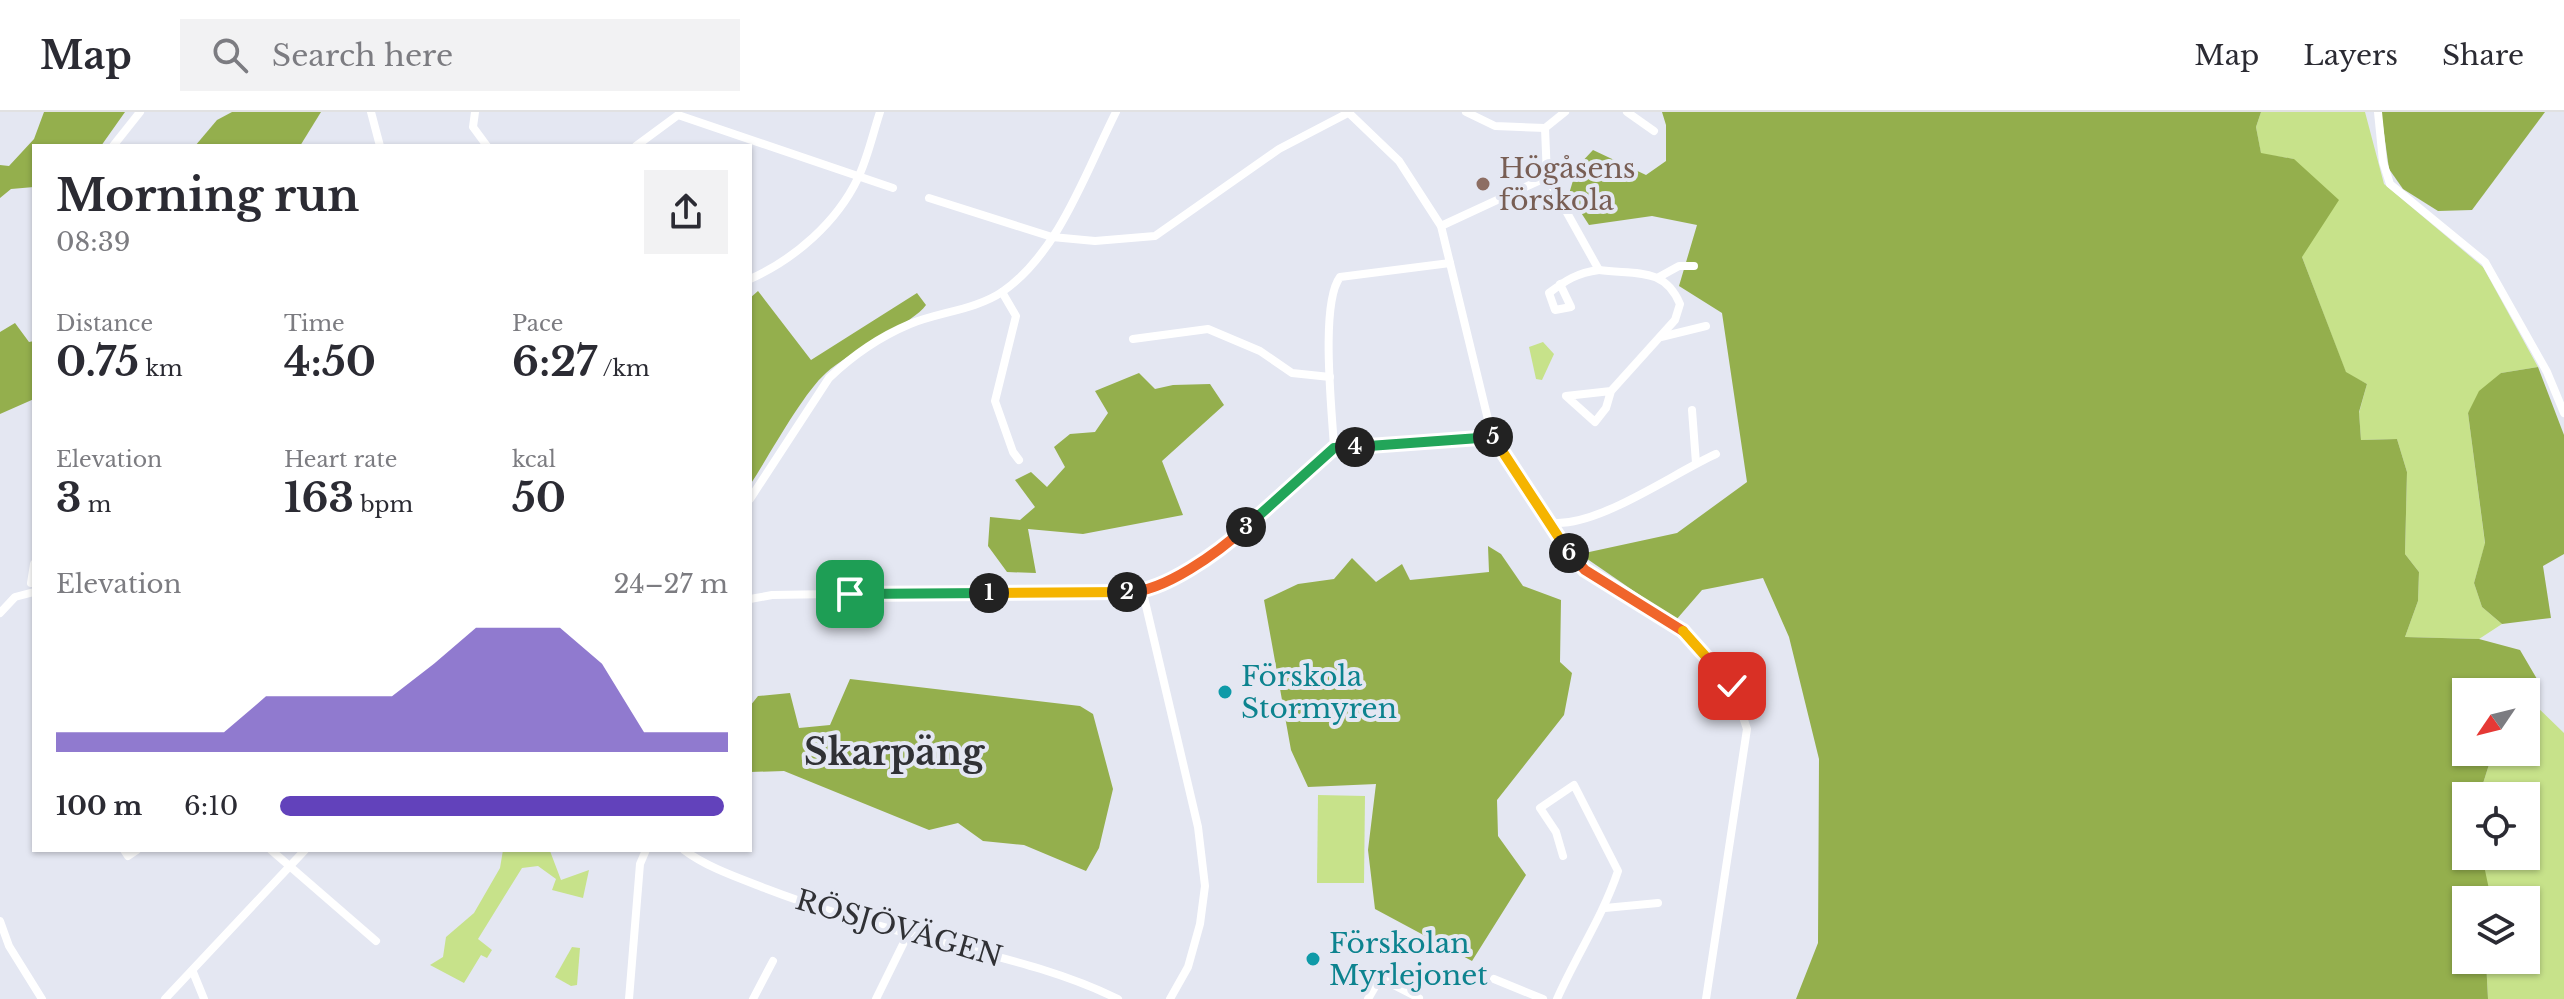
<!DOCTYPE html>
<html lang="en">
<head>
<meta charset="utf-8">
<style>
	body { margin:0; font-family:"Libre Baskerville",serif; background:#f2f2f3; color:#2b2b33; height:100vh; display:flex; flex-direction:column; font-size:30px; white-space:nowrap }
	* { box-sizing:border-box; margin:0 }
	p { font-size:26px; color:#7c7c81 }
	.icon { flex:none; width:44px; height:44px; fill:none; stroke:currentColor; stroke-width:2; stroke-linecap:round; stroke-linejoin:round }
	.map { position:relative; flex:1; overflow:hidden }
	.side { position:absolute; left:32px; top:32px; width:720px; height:708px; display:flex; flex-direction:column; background:#fff; border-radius:0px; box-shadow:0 2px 6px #0004 }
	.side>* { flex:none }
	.needle { width:52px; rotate:235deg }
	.controls { position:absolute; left:2452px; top:566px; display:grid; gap:16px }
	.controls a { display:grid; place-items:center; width:88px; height:88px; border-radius:0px; background:#fff; box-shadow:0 2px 6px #0004; font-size:40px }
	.pin { position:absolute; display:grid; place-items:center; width:68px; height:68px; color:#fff; margin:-34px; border-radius:16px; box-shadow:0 4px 12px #0006 }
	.km { position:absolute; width:40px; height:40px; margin:-20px; border-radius:50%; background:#222; color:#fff; font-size:22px; line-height:40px; text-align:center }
	.round { display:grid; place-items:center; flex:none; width:84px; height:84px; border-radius:0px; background:#f2f2f3 }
	.head { display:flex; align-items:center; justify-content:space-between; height:136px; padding:0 24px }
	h1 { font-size:44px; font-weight:700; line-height:60px }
	.metrics { display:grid; grid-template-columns:repeat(3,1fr); gap:12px; height:136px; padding:8px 24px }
	.metrics div { display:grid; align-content:center }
	.metrics b { font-size:40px; font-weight:700 }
	.metrics small { font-size:22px; font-weight:400 }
	.metrics p { font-size:22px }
	.chart { height:224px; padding:16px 24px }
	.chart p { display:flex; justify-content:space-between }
	.chart svg { width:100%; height:144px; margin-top:8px; fill:#6242bb; opacity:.7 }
	ul { padding:0 24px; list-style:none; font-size:26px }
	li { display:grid; grid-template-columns:128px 96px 1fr; align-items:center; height:60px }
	li i { height:20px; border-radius:10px; background:#6242bb }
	header { display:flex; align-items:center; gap:48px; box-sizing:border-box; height:112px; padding:0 40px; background:#fff; border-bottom:2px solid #e1e1e2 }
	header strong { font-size:38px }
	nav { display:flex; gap:44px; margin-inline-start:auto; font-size:28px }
	.search { width:560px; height:72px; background:#f2f2f3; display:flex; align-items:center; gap:20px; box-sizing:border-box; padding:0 28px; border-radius:0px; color:#7c7c81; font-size:30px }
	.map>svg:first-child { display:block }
	.green { fill:#c7e28a }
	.forest { fill:#94af4d }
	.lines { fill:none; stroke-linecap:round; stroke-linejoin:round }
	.minor { stroke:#fff; stroke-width:8 }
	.split-1-casing { stroke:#fff; stroke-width:16 }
	.split-2-casing { stroke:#fff; stroke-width:16 }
	.split-3-casing { stroke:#fff; stroke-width:16 }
	.split-4-casing { stroke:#fff; stroke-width:16 }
	.split-5-casing { stroke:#fff; stroke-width:16 }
	.split-6-casing { stroke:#fff; stroke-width:16 }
	.split-7-casing { stroke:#fff; stroke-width:16 }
	.split-8-casing { stroke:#fff; stroke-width:16 }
	.split-1 { stroke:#22a559; stroke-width:10 }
	.split-2 { stroke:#f5b400; stroke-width:10 }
	.split-3 { stroke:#f0652b; stroke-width:10 }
	.split-4 { stroke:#22a559; stroke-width:10 }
	.split-5 { stroke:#22a559; stroke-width:10 }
	.split-6 { stroke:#f5b400; stroke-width:10 }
	.split-7 { stroke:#f0652b; stroke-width:10 }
	.split-8 { stroke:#f5b400; stroke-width:10 }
	.education-dot { fill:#8d6e63; stroke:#e4e7f2; stroke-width:3 }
	.culture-dot { fill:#0f9aa8; stroke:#e4e7f2; stroke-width:3 }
	.labels { text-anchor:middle; stroke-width:8; stroke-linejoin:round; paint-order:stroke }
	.education-label { font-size:28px; fill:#785e54; stroke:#e4e7f2; text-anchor:start }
	.culture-label { font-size:28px; fill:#0d838f; stroke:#e4e7f2; text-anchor:start }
	.street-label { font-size:28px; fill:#303135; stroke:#e4e7f2 }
	.district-label { font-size:36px; font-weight:bold; fill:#303135; stroke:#e4e7f2 }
</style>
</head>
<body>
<header>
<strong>Map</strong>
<div class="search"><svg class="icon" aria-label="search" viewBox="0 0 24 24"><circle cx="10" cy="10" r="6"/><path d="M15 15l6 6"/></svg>Search here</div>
<nav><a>Map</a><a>Layers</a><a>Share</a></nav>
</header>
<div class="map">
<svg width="2564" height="887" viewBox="0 0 2564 887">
	<rect width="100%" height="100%" fill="#e4e7f2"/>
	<g class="green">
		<path d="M2261,0H2365L2384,72L2483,155L2538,255L2501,261L2468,301L2485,432L2474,471L2482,495L2502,512L2479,527L2405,525L2418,489L2419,460L2405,442L2407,360L2397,327L2361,328L2359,301L2367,272L2346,261L2302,145L2294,47L2261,42L2256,15Z"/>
		<path d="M1543,230L1554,242L1542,268L1536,267L1529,235Z"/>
		<path d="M2535,593L2564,621V887H2488L2486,848H2526V788H2489L2482,744H2526V684H2479L2493,640H2526V595Z"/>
		<path d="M1318,683L1365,684L1364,771H1317Z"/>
		<path d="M503,738L550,739L561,768L589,758L583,786L552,778L556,767L538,754L522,756L478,827L492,838L487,846L481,843L464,871L430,853L443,845L446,825L474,801L500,756Z"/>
		<path d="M572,835L580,836L577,873L571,874L555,865Z"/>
	</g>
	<g class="forest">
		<path d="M44,0H125L101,34H34V75L11,77L0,86V53L9,54L34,27Z"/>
		<path d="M232,0H321L300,34H195L217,8Z"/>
		<path d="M1662,0H2261L2256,15L2261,41L2294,47L2339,88L2302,145L2346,260L2367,272L2359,300L2361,328L2397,327L2407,360L2405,442L2419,460L2418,489L2405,525L2479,527L2520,538L2537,567L2535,593L2526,595V580H2466V640H2493L2479,684H2466V744H2482L2490,782L2489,788H2466V848H2486L2488,887H1796L1818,831L1819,647L1789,525L1763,466L1702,478L1676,508L1580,442L1677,421L1747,370L1722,201L1679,174L1697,113L1652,104L1589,113L1569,82L1577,55L1593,38L1646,63L1666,49V13Z"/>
		<path d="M2381,0H2545L2472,98L2438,99L2403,77L2389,57Z"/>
		<path d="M758,179L811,248L917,181L926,193C914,211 850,239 826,261C803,281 769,344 750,373V186Z"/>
		<path d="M15,211L29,230L34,229V287L0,302V220Z"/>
		<path d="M2538,255L2564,323V442L2543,454L2551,506L2502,512L2482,495L2474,471L2485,431L2468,301L2479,279L2501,261Z"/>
		<path d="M1139,261L1155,277L1173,273L1210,272L1224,293L1162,349L1183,403L1083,422L1028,417L1036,461L1007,460L988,434L990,405L1020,408L1035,395L1015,368L1031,360L1047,375L1065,355L1054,335L1070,322L1095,320L1108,301L1095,279Z"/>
		<path d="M1488,434L1501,442L1523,474L1561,488L1560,550L1572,561L1564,603L1497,688L1498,724L1526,763L1472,849L1375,797L1368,738L1376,672L1308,675L1291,638L1264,488L1298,472L1334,467L1352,446L1376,470L1402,452L1410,468L1489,460Z"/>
		<path d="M850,567L1080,594L1093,602L1113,677L1099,736L1086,759L1024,733L983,729L958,711L929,718L784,659L750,660V594L758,584L790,581L799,616L830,613Z"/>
	</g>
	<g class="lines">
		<g class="minor">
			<path d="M371,0L380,34"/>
			<path d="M475,0L473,15L487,34"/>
			<path d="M1348,0L1399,49L1441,114L1492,324L1547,410L1585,458L1691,524L1731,569L1747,617L1706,887"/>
			<path d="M1466,0L1495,14L1545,16"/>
			<path d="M1565,0L1545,16L1547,65L1599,158C1635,163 1664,154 1680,192L1675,208L1611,279L1566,284L1595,310L1606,296L1611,279"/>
			<path d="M1627,0L1654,19"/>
			<path d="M2378,0L2383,50L2390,72L2485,150L2547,260L2564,301"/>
			<path d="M113,34L140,0"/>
			<path d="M636,34L678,3L893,76"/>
			<path d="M929,86L1052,125L1095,129L1155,124L1279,37L1348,1"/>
			<path d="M1441,114L1547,65"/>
			<path d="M1659,165L1679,154H1694"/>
			<path d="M750,167C795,147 837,110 858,66C868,45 873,21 880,0"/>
			<path d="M1560,172L1571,195L1555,198L1549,181C1566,168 1577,161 1599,158"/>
			<path d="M1002,180L1016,204L995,289L1013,340L1019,348"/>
			<path d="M1661,225L1706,214"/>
			<path d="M1133,227L1208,217L1260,239L1292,261L1330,265"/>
			<path d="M1692,298L1696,351"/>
			<path d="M1334,336C1332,298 1320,192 1340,165L1450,151"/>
			<path d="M750,387L829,266C853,243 879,225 910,212C939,200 975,198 1002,180C1059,141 1086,59 1116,0"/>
			<path d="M1548,410C1593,419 1673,361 1716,342"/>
			<path d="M31,471L34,452"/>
			<path d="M1143,481L1198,715L1205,774L1200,812L1188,855L1170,887"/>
			<path d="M750,487L772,483L1078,478L1143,481L1222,437L1334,336L1492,324"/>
			<path d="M0,501L15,485L34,480"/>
			<path d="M124,738L128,744L137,738"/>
			<path d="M271,738L376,829"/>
			<path d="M684,738C708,756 739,766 767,777C814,795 864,810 913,823C983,842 1053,855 1118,887"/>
			<path d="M1605,796L1658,791"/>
			<path d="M0,809L9,834L42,887"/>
			<path d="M193,860L204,887"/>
			<path d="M1382,867L1419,886"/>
			<path d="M1494,867L1543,887"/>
			<path d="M165,887L305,738"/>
			<path d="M629,887L640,752L646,738"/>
			<path d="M753,887L773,849"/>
			<path d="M876,887L908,822"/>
			<path d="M1368,887L1383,861"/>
			<path d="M1557,887C1576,844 1603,804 1618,759L1574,673L1540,696L1556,720L1563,744"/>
		</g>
	</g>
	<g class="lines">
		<defs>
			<path id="split-1" d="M850,482L989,481"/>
			<path id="split-2" d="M989,481L1127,480"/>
			<path id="split-3" d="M1127,480C1163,481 1220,439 1246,415"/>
			<path id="split-4" d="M1246,415L1334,336L1355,335"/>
			<path id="split-5" d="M1355,335L1493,325"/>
			<path id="split-6" d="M1493,325L1569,441"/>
			<path id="split-7" d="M1569,441L1585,458L1683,519"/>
			<path id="split-8" d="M1683,519L1732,574"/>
		</defs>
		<use href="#split-1" class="split-1-casing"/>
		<use href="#split-2" class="split-2-casing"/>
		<use href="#split-3" class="split-3-casing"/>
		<use href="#split-4" class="split-4-casing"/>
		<use href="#split-5" class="split-5-casing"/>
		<use href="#split-6" class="split-6-casing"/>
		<use href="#split-7" class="split-7-casing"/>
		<use href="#split-8" class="split-8-casing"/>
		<use href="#split-1" class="split-1"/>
		<use href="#split-2" class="split-2"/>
		<use href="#split-3" class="split-3"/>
		<use href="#split-4" class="split-4"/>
		<use href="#split-5" class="split-5"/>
		<use href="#split-6" class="split-6"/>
		<use href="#split-7" class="split-7"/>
		<use href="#split-8" class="split-8"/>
	</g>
	<circle class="education-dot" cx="1483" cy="72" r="8"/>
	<g class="culture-dot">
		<circle cx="1225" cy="580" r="8"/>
		<circle cx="1313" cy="847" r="8"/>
	</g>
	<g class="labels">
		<g class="education-label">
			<text x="1499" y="66">Högåsens<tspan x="1499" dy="32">förskola</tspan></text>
		</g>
		<g class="culture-label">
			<text x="1241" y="574">Förskola<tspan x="1241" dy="32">Stormyren</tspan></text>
			<text x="1329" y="841">Förskolan<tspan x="1329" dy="32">Myrlejonet</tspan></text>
		</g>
		<g class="street-label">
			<text transform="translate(899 816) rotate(16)" y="10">RÖSJÖVÄGEN</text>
		</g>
		<g class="district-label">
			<text x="894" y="653">Skarpäng</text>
		</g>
	</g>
</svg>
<div class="controls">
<a><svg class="needle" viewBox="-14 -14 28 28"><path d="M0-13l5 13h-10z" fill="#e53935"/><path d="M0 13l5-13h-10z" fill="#7c7c81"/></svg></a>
<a><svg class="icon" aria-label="locate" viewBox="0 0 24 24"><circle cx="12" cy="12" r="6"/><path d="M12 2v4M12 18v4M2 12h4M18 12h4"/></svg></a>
<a><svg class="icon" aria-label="layers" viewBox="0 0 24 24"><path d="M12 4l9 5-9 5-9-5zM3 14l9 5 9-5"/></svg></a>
</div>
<div class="pin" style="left:850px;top:482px;background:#1e9e55"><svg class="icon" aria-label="arrive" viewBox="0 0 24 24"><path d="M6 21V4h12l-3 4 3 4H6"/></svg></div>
<div class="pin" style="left:1732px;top:574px;background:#d93025"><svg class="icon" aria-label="check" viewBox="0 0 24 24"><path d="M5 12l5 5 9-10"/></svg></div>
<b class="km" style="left:989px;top:481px">1</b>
<b class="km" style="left:1127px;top:480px">2</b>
<b class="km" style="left:1246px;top:415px">3</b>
<b class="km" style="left:1355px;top:335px">4</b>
<b class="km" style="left:1493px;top:325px">5</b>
<b class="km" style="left:1569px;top:441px">6</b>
<section class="side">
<div class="head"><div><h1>Morning run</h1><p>08:39</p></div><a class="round"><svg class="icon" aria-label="share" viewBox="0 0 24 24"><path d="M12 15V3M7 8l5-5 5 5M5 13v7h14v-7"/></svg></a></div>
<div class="metrics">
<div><p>Distance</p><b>0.75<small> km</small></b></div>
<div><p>Time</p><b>4:50</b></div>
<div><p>Pace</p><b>6:27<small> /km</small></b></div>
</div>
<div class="metrics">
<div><p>Elevation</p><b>3<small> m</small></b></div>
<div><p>Heart rate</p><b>163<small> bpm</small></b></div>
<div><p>kcal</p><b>50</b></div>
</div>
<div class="chart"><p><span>Elevation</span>24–27 m</p>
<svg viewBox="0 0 160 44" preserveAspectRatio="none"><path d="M0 44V38L10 38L20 38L30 38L40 38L50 27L60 27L70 27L80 27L90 17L100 6L110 6L120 6L130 17L140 38L150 38L160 38V44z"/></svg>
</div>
<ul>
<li><b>100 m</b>6:10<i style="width:99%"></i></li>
</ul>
</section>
</div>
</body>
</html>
